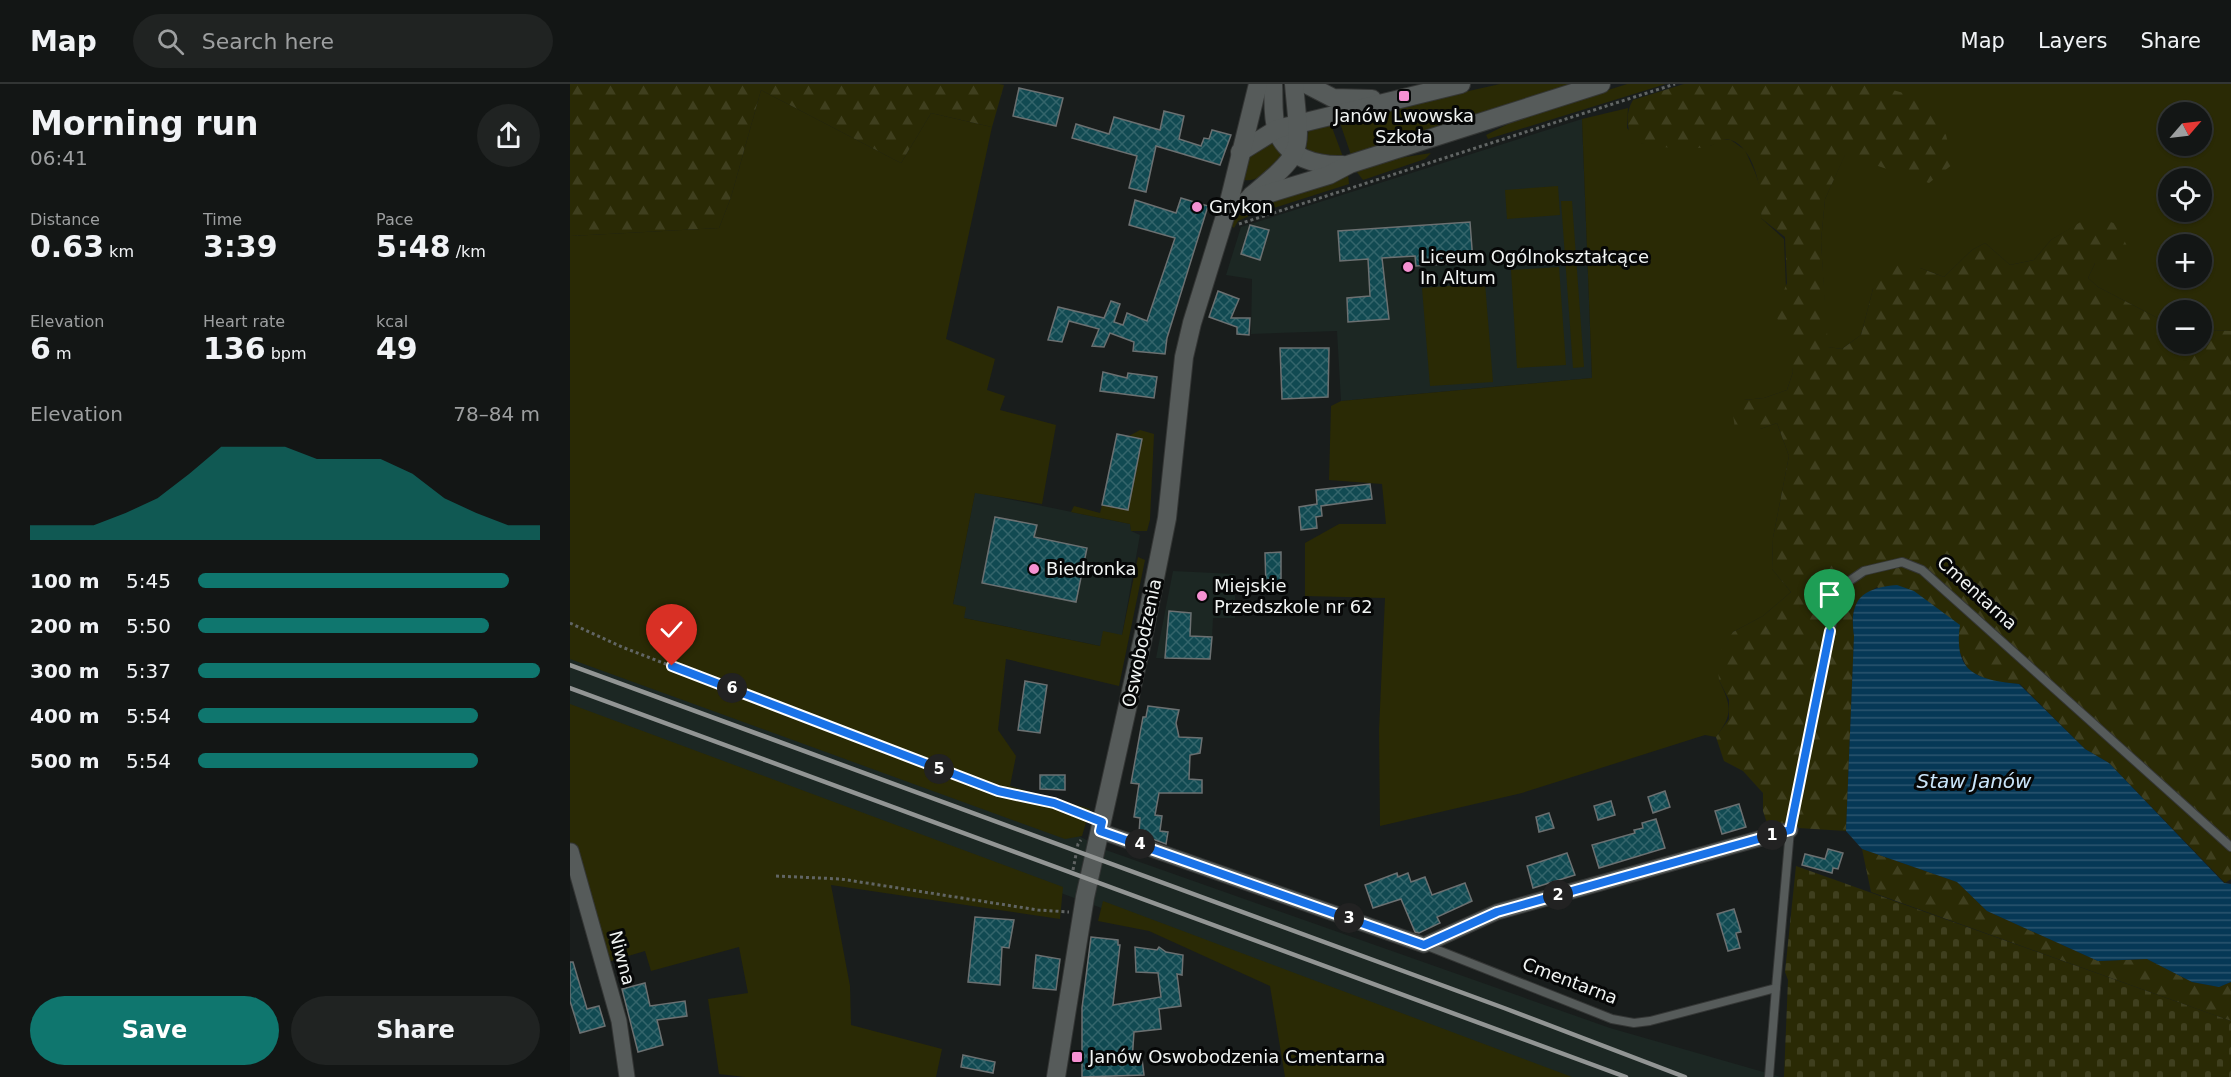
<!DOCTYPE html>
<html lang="en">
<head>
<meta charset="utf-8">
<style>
	body { margin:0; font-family:"DejaVu Sans",sans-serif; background:#202322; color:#f1f3f6; height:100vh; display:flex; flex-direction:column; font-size:22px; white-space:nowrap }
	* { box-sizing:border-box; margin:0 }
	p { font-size:20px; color:#9d9fa0 }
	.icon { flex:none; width:33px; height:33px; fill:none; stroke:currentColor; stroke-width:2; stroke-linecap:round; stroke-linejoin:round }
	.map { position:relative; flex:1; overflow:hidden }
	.sheet { display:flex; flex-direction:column; background:#131615; width:570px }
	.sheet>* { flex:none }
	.needle { width:39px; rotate:62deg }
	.fabs { position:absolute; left:1588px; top:18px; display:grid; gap:12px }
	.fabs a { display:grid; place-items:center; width:54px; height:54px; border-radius:50%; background:#131615; box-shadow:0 2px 4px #0004,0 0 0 2px #323534; font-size:30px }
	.pin { position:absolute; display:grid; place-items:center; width:51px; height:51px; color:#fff; margin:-62px -26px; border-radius:50% 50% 50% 0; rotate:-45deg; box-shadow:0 0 6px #0007 }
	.pin .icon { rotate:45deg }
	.km { position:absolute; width:30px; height:30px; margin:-15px; border-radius:50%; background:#222; color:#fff; font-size:16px; line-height:30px; text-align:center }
	.round { display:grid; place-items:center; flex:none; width:63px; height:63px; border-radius:32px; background:#202322 }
	.head { display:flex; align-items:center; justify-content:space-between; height:102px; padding:0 30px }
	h1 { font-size:33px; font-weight:600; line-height:45px }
	.metrics { display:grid; grid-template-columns:repeat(3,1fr); gap:9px; height:102px; padding:6px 30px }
	.metrics div { display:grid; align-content:center }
	.metrics b { font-size:30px; font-weight:600 }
	.metrics small { font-size:16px; font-weight:400 }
	.metrics p { font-size:16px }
	.chart { height:168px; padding:12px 30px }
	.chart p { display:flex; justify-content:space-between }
	.chart svg { width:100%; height:108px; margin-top:6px; fill:#0f766e; opacity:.7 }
	.button { display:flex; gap:12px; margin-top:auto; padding:12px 30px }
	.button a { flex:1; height:69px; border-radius:36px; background:#0f766e; color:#fff; font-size:24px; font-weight:600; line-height:69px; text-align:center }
	.button a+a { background:#202322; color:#f1f3f6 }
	ul { padding:0 30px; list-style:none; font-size:20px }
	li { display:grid; grid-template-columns:96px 72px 1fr; align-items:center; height:45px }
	li i { height:15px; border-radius:8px; background:#0f766e }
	header { display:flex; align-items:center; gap:36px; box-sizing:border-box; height:84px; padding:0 30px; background:#131615; border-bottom:2px solid #323534 }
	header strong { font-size:28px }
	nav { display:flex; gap:33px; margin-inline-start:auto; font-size:21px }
	.search { width:420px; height:54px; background:#202322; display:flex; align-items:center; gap:15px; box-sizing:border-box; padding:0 21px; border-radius:33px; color:#9d9fa0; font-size:22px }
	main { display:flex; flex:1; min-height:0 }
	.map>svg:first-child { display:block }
	.built { fill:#1c2723 }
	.green { fill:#2a2a05; fill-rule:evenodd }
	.forest { fill:url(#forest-firs) }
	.cemetery { fill:url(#cemetery-stones) }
	.water { fill:url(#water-rules) }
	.building { fill:url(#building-cross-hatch); stroke:#6b7071; stroke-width:1.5 }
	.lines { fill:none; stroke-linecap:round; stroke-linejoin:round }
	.service-casing { stroke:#343635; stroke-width:10 }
	.minor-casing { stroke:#343635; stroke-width:17 }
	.tertiary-casing { stroke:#343635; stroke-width:20 }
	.path { stroke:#616564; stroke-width:3; stroke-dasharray:3 3; stroke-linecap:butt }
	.service { stroke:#565b5a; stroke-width:8 }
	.minor { stroke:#565b5a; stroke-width:15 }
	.tertiary { stroke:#565b5a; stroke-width:18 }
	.rail { stroke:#929594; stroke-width:4.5 }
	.route-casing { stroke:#fff; stroke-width:12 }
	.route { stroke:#1a73e8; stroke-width:8 }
	.poi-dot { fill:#f591d2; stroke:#060707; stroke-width:2 }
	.labels { text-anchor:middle; stroke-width:6; stroke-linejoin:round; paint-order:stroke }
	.poi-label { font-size:18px; fill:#f1f4f3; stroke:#060707; text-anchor:start }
	.street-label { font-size:18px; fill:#f1f4f3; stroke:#060707 }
	.water-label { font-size:20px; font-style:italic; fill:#cae5fa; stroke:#060707 }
</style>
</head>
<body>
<header>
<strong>Map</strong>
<div class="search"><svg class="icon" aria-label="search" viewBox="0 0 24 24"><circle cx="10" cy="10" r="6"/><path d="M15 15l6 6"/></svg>Search here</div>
<nav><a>Map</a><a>Layers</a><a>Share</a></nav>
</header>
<main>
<section class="sheet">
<div class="head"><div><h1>Morning run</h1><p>06:41</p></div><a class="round"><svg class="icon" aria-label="share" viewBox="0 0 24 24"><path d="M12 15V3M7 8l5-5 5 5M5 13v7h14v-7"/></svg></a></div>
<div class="metrics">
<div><p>Distance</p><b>0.63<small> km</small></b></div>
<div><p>Time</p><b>3:39</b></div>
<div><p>Pace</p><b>5:48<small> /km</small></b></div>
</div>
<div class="metrics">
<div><p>Elevation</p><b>6<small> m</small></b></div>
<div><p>Heart rate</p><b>136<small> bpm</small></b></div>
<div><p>kcal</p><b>49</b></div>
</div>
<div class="chart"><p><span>Elevation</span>78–84 m</p>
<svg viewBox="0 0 160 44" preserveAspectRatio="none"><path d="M0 44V38L10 38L20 38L30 33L40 27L50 17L60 6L70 6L80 6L90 11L100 11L110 11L120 17L130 27L140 33L150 38L160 38V44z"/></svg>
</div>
<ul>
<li><b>100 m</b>5:45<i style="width:91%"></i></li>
<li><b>200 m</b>5:50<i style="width:85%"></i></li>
<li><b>300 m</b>5:37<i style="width:100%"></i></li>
<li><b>400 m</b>5:54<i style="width:82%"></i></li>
<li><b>500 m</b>5:54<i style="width:82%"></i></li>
</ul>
<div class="button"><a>Save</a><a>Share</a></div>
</section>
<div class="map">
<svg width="1661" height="993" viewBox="0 0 1661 993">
	<defs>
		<pattern id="forest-firs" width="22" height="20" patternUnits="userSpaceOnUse" patternTransform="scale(1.5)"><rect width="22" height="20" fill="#2a2a05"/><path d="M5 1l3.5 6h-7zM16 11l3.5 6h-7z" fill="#3f3f1e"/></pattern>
		<pattern id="cemetery-stones" width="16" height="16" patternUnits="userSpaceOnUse" patternTransform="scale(1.5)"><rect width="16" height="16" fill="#2a2a05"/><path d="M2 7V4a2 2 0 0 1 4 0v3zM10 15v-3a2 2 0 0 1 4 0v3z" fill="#3f3f1e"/></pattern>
		<pattern id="water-rules" width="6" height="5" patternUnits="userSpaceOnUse" patternTransform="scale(1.5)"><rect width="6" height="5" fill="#063856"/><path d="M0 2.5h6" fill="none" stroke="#2b556f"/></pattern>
		<pattern id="building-cross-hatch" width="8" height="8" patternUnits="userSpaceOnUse" patternTransform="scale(1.5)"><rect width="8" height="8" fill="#114a52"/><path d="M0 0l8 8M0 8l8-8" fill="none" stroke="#34656b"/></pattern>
	</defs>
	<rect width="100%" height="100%" fill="#191d1c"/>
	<g class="built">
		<path d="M1012,35L1022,294L771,317L767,247L681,250L682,195L656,191L671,143Z"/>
		<path d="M405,408L560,440L561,447L570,451L552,551L530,562L394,534L383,520Z"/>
		<path d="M603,487L665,490V534H643L641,576L586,574Z"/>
		<path d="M0,560L496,745L533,765L1040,944L1211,993H968L656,870L0,628Z"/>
	</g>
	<g class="green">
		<path d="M930,0H1006L781,71L769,36Z"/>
		<path d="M1057,0H1096L918,55L916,51L950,34Z"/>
		<path d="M1301,0H1661V247L1632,246V226H1599V240L1528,203L1518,194L1525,179L1522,132L1481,156L1464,176L1440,181L1415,159L1402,166L1374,193L1350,184L1303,205L1291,251L1272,265L1257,263L1251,157L1255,115L1305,3ZM1599,28H1632V62H1599ZM1599,94H1632V128H1599ZM1599,160H1632V194H1599Z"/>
		<path d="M191,6L331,79L361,29L422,43L376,255L425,275L417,306L435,312L430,326L486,341L472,420L405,409L383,520L396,523L394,534L530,562L533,547L552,551L568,473L575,476L549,602L436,575L428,646L446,672L440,702L520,725L512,752L495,755L0,575V152L149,144L161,113Z"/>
		<path d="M1058,24L1057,44L1071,59L1140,62L1151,55L1161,56L1175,66L1185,88L1194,115L1191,134L1214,155L1218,253L1223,288L1217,306L1194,314L1174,316L1190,345L1207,339L1219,372L1203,454L1202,485L1221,508L1193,532L1163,548L1149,596C1161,622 1164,629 1146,653L1135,651L952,709L810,742L809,646L815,514L735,512V459L769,440H816L812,400L759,396L761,322L771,317L1022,294L1012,35Z"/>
		<path d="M760,38L773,73L741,68L736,64L739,44Z"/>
		<path d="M701,53L716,68C705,80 689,102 670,95L675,74Z"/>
		<path d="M861,69L855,75L793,96L786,87L823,75Z"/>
		<path d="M778,89L779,100L679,132L668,137L664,144L660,141L679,121Z"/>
		<path d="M988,102L990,131L937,135L935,106Z"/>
		<path d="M991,117H1002L1014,283L1003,284Z"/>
		<path d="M989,183L996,281L947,284L941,186Z"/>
		<path d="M915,199L923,298L860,302L852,204Z"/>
		<path d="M570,346L584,350L580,436L577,447H561L560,440L501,428L504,422L530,429L532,421L558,426L572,355L559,352Z"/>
		<path d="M0,620L493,803L490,835L261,801L280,902L281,941L372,965L366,993H175L149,990L138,915L178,909L169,863L81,887L75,867L38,878L0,784Z"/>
		<path d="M533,817L1002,993H715L700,902L579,847L528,837Z"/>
	</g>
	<g class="forest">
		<path d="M0,0H429L434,1L422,43L361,29L331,79L191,6L161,113L149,144L0,152Z"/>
		<path d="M1114,0H1301L1348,13L1376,51L1383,80L1359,99L1275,71L1255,115L1251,157L1258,263L1272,265L1291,251L1303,205L1325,181L1350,184L1374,193L1402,166L1415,159L1440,181L1464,176L1481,156L1522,131L1546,140L1560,168L1550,183L1525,179L1518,194L1528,203L1599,240V260H1632V246L1661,247V795L1655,799L1539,679L1515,665L1450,600L1420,597L1398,586L1387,562L1307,503C1284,517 1280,525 1284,552L1276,747L1198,742L1193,727V709L1173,687L1154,677L1146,653L1159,635V616L1149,596L1147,572L1163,548L1193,532L1221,508L1202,485L1203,454L1219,372L1207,339L1190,345H1165L1163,330L1174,316L1194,314L1217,306L1223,288L1215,251L1207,234L1209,219L1217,199L1215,153L1191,134C1193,111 1186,65 1161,56C1151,53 1148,59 1140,62C1135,64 1127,64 1121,64C1100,65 1082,62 1062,57C1057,43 1055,29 1063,16Z"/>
		<path d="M1292,765L1387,798L1417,827L1528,877L1577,875L1622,898L1649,903L1661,898V937L1301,808Z"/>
	</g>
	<path class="cemetery" d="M1226,782L1661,937V993H1214L1218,896L1215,888Z"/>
	<path class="water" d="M1327,501L1344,507L1390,541C1383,589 1407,596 1449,600L1515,665L1539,679L1654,799L1661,800V898L1649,903L1622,898L1577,875L1528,877L1417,827L1387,798L1292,765L1276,747L1284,552C1279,516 1291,504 1327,501Z"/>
	<g class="building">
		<path d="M449,4L493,14L486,42L443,32Z"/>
		<path d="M594,27L614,32L609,55L631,62L634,54L639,55L642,46L661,51L650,81L586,62L576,108L559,104L567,72L502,54L506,40L539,50L544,33L590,46Z"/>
		<path d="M611,114L638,122L597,254L595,270L563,267L564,258L540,249L534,263L522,262L529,245L499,237L492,258L478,256L488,223L534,234L541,217L550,220L544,238L553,241L557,229L577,237L605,154L559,141L565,116L606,129Z"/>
		<path d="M900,138L903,178L846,182L845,172L812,174L819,235L778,238L777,214L800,212L798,175L770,177L768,147Z"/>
		<path d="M680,141L699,146L690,176L671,170Z"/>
		<path d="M648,207L669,215L661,234H680L679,251L667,250V243L639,233Z"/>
		<path d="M710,264H759L758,313L712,315Z"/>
		<path d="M533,288L557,294L558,289L587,293L584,314L530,307Z"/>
		<path d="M547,350L572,355L558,426L532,421Z"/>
		<path d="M800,400L802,415L751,422L752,432L746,433L747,444L731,446L729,423L747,420L746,406Z"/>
		<path d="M425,433L467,441L464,453L517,464L506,518L412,499Z"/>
		<path d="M711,468V503H696L695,469Z"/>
		<path d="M599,527L621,529L620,552L642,553L640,575L595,574Z"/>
		<path d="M455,597L477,601L470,649L448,646Z"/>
		<path d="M578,622L609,626L606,639L609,653L632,654L630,669L620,671L619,695L632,696V709H589L585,731L592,732L590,747L598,748L596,760L569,750L570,734L564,733L569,700L561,699L573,633H576Z"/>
		<path d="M470,691H495V706L470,705Z"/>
		<path d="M1095,707L1100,723L1083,729L1078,713Z"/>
		<path d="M1041,717L1045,731L1028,736L1024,722Z"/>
		<path d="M1169,720L1176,743L1152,750L1145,727Z"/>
		<path d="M979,729L984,744L969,748L966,733Z"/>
		<path d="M1086,735L1095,764L1029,784L1022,761L1065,749L1064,746L1073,744L1072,739Z"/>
		<path d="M1258,765L1273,769L1268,785L1263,784L1262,789L1232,781L1235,770L1255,775Z"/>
		<path d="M997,769L1005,791L963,804L957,782Z"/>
		<path d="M827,789L828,793L838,789L841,798L855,793L862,811L895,799L902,817L867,833L870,839L849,849L845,848L831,815L803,824L795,801Z"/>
		<path d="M1164,825L1171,848L1166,849L1170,864L1158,867L1147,830Z"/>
		<path d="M405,833L444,836L439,864L432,863L430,901L398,898Z"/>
		<path d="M521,853L548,856V861H550L543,921L591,913L588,889L566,888L565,863L587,866L589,863L596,868L613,871L612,891L607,890L611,922L589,925L591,945L564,948L562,977L572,975L574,991L512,993V924Z"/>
		<path d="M466,871L490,875L486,906L463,904Z"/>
		<path d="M0,878H3L17,925L29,922L35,942L10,949L0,917Z"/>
		<path d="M75,899L80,922L115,917L117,932L87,936L93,961L68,968L52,905Z"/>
		<path d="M393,971L425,978L423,989L391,983Z"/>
	</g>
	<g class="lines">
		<defs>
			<g id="service">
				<path d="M855,861L1042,935L1064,939L1080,937L1206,904L1220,746L1260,547L1272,502L1294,487L1332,478L1352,486L1661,763"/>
				<path d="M1199,993L1206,904"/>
			</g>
			<g id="minor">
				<path d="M530,747L854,861L927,828L1220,746"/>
				<path d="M1,767L49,937L57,993"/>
			</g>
			<g id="tertiary">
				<path d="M703,0C704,14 702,33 707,47C717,74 747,82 773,81"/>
				<path d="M736,0L763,14L802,15"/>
				<path d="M670,68L707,45L891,0"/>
				<path d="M681,112C737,65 730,70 724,0"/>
				<path d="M677,116L759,91L780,80L1031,0"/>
				<path d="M486,993L515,813L574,549L597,434L614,273L622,239L657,126L688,0"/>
			</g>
		</defs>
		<use href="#service" class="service-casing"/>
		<use href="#minor" class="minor-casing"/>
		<use href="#tertiary" class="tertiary-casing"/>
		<g class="path">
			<path d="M669,140L1105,0"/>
			<path d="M0,539L52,563L333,672L428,707L484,719L517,733"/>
			<path d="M503,786L508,760L511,756"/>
			<path d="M206,792L271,795L468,826L499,828"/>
		</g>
		<use href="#service" class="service"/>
		<use href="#minor" class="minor"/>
		<use href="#tertiary" class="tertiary"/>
		<g class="rail">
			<path d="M0,581L934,924L1115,993"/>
			<path d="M0,604L1056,993"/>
		</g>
	</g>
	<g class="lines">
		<defs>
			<path id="route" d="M102,582L428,707L484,719L532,738L530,747L854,861L927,828L1220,746L1260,547"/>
		</defs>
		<use href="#route" class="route-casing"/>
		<use href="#route" class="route"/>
	</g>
	<g class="poi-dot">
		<rect x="828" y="6" width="12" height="12" rx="3"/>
		<circle cx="627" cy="123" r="6"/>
		<circle cx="838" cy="183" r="6"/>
		<circle cx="464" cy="485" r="6"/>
		<circle cx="632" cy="512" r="6"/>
		<rect x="501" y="967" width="12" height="12" rx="3"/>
	</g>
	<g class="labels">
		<g class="poi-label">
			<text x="834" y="38" text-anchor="middle">Janów Lwowska<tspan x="834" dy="21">Szkoła</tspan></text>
			<text x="639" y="129">Grykon</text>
			<text x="850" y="179">Liceum Ogólnokształcące<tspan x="850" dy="21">In Altum</tspan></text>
			<text x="476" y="491">Biedronka</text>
			<text x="644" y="508">Miejskie<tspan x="644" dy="21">Przedszkole nr 62</tspan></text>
			<text x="519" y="979">Janów Oswobodzenia Cmentarna</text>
		</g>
		<g class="street-label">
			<text transform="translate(1407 509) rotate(42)" y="6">Cmentarna</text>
			<text transform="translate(572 559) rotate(-78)" y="6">Oswobodzenia</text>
			<text transform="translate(52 874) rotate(75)" y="6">Niwna</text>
			<text transform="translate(1000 897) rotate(21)" y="6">Cmentarna</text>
		</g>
		<g class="water-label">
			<text x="1404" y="704">Staw Janów</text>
		</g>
	</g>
</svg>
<div class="fabs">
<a><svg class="needle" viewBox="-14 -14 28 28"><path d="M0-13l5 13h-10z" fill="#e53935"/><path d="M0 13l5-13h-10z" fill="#9d9fa0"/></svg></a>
<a><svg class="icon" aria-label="locate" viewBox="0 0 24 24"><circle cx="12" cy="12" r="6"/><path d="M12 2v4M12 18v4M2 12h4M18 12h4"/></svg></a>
<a>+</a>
<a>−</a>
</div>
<div class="pin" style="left:1260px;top:547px;background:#1e9e55"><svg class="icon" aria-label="arrive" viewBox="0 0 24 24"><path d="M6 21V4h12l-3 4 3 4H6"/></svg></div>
<div class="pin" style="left:102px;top:582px;background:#d93025"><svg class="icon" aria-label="check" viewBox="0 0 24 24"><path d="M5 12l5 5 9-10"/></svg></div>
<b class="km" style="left:1202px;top:751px">1</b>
<b class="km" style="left:988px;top:811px">2</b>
<b class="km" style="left:779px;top:834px">3</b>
<b class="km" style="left:570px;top:760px">4</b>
<b class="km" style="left:369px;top:685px">5</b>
<b class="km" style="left:162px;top:604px">6</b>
</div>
</main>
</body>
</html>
